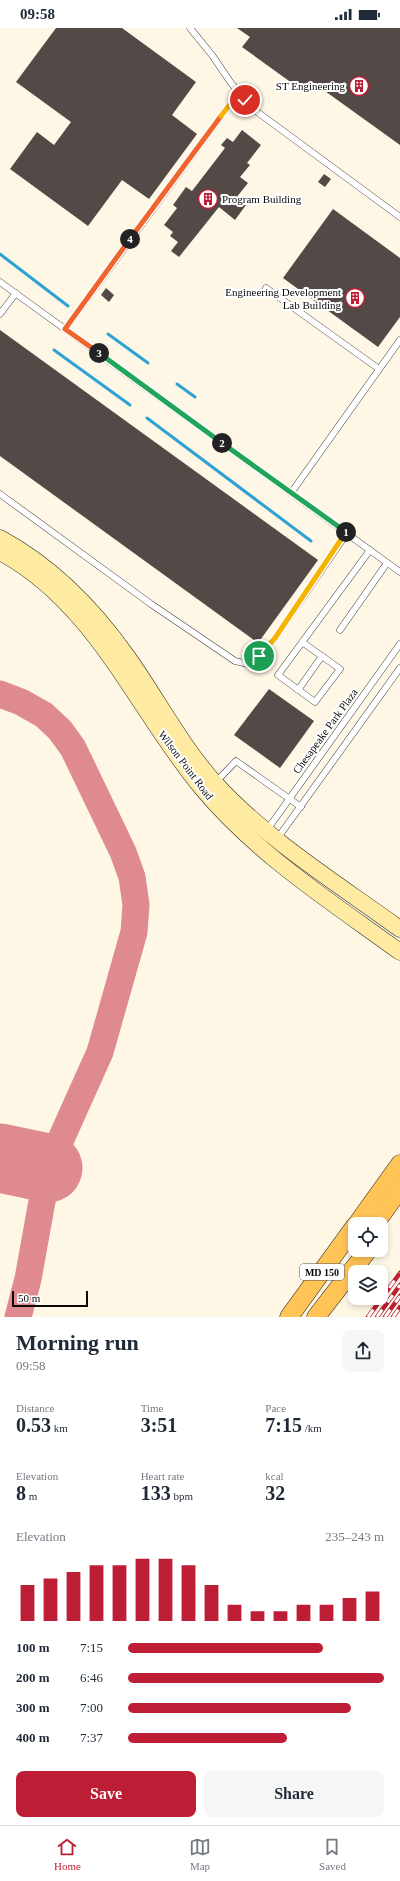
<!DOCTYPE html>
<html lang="en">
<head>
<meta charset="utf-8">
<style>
	body { margin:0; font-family:Georgia,serif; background:#f6f6f7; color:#1f2937; height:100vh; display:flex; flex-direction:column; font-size:15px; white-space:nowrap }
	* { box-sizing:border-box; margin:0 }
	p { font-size:13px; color:#747a83 }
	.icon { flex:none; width:22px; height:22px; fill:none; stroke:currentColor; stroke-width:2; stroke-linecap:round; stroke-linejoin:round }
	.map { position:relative; height:1289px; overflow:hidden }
	.side { display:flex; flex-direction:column; background:#fff; flex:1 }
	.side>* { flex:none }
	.tools { position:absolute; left:348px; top:1189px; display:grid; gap:8px }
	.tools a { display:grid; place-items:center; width:40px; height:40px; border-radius:8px; background:#fff; box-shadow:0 2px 6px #0003; font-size:20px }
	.scale { position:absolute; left:12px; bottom:10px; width:76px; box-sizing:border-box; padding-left:4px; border:2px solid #0a0a0a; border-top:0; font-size:11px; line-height:14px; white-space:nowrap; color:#0a0a0a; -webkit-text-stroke:3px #fff; paint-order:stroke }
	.pin { position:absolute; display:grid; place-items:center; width:34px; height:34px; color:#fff; margin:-17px; border:2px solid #fff; border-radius:50%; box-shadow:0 1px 4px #0007 }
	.km { position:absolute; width:20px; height:20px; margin:-10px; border-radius:50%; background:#222; color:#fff; font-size:11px; line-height:20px; text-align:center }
	.round { display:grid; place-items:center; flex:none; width:42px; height:42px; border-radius:8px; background:#f6f6f7 }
	.overview { display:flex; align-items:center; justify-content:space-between; height:68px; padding:0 16px }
	h1 { font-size:22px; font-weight:800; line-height:30px }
	.figures { display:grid; grid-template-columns:repeat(3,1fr); gap:6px; height:68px; padding:4px 16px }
	.figures div { display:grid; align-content:center }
	.figures b { font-size:20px; font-weight:800 }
	.figures small { font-size:11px; font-weight:400 }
	.figures p { font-size:11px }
	.chart { height:112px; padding:8px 16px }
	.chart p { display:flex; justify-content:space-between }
	.chart svg { width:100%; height:72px; margin-top:4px; stroke:#be1d36; stroke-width:6 }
	.button { display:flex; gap:8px; margin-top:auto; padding:8px 16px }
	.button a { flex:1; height:46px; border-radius:8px; background:#be1d36; color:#fff; font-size:16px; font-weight:800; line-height:46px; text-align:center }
	.button a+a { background:#f6f6f7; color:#1f2937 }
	ul { padding:0 16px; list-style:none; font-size:13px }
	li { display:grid; grid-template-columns:64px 48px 1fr; align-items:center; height:30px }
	li i { height:10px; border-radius:5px; background:#be1d36 }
	.status { display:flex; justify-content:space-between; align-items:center; height:28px; padding:0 20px; background:#fff; direction:ltr }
	.status svg { height:11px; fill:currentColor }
	.tabs { display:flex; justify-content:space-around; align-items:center; height:56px; border-top:1px solid #e0e1e3; background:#fff; font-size:11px; color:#747a83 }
	.tabs a { display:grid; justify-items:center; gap:2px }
	.tabs .active { color:#be1d36 }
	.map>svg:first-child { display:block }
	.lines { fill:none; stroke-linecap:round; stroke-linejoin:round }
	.stream { stroke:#2ca3d3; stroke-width:3 }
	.taxiway { stroke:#de8a8e; stroke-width:27 }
	.runway { stroke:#de8a8e; stroke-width:69 }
	.building { fill:#534946 }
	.lane-casing { stroke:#3d3d3d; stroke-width:7 }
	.secondary-casing { stroke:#2c2c2c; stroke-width:17 }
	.primary-casing { stroke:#1b1b1b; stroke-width:19 }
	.lane { stroke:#fff; stroke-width:6 }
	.secondary { stroke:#ffeaa1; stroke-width:16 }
	.primary { stroke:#ffc356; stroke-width:18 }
	.rail-casing { stroke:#be1d36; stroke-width:4.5 }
	.rail { stroke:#fff; stroke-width:3; stroke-dasharray:9; stroke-linecap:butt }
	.split-1-casing { stroke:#fff; stroke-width:8 }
	.split-2-casing { stroke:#fff; stroke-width:8 }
	.split-3-casing { stroke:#fff; stroke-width:8 }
	.split-4-casing { stroke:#fff; stroke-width:8 }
	.split-5-casing { stroke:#fff; stroke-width:8 }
	.split-6-casing { stroke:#fff; stroke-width:8 }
	.split-1 { stroke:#f5b400; stroke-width:5 }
	.split-2 { stroke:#22a559; stroke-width:5 }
	.split-3 { stroke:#22a559; stroke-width:5 }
	.split-4 { stroke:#f0652b; stroke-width:5 }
	.split-5 { stroke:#f0652b; stroke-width:5 }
	.split-6 { stroke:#f5b400; stroke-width:5 }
	.labels { text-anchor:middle; stroke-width:4; stroke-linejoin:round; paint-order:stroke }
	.shield { fill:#fff; stroke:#545454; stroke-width:1 }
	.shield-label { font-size:10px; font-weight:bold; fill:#0a0a0a }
	.poi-label { font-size:11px; fill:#0a0a0a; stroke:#fff; text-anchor:end }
	.street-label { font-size:11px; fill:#0a0a0a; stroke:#fff }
</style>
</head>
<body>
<div class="status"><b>09:58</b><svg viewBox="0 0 49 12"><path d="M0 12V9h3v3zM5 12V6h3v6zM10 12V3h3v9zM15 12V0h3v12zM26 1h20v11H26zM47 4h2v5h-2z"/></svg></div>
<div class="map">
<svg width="400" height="1289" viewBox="0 0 400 1289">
	<rect width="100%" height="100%" fill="#fff7e6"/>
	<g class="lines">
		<g class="stream">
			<path d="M0,226L68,278"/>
			<path d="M108,306L148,335"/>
			<path d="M54,322L130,377"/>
			<path d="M177,356L195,369"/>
			<path d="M147,390L311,513"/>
		</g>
		<path class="taxiway" d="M0,666L21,674L44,687L60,702L73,720L123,824L132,849L136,877L134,904L100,1024L48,1140L28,1251L18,1289"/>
		<path class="runway" d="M0,1130L48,1140"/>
	</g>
	<g class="building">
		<path d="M56,0H122L196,54L172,87L197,106L149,171L122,152L88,198L10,141L37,104L54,117L71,94L16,54Z"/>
		<path d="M237,0H400V117L311,53L303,63L242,19L250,9Z"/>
		<path d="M242,102L261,117L247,135L250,137L240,149L248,155L236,170L246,177L235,192L219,179L179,229L171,223L178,214L170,208L173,204L164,197L177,180L173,177L186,159L192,163L225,120L221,117L227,110L233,114Z"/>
		<path d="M324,146L331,151L325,159L318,154Z"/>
		<path d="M333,181L400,230V289L378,319L283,250Z"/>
		<path d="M106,260L114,267L109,274L101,267Z"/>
		<path d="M0,302L318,532L258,615L0,428Z"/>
		<path d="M269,661L314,693L280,740L234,707Z"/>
	</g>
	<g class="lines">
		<defs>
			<g id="lane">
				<path d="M190,0L212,27L231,55L256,83L400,189"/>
				<path d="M0,254L400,544"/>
				<path d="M266,260L379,341"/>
				<path d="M0,286L16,265"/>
				<path d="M65,301L239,64"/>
				<path d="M291,465L400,312"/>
				<path d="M0,466L151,576L235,633L248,636L259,628L275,610L347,505"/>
				<path d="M340,602L387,535"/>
				<path d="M302,614L340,641L315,674L278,647L370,522"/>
				<path d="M298,662L322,628"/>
				<path d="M215,755L236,733L301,779"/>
				<path d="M267,802L400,616"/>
				<path d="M277,811L400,640"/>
			</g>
			<g id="secondary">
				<path d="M0,510C52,538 93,580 127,628C157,670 180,716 215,755C267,812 338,856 400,901"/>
				<path d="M0,524C95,575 135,679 200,758C256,826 330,873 400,924"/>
			</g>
			<g id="primary">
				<path d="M357,1196L400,1136"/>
				<path d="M375,1196L400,1161"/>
				<path d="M289,1289L355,1198"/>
				<path d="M316,1289L368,1222"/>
			</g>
		</defs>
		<use href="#lane" class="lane-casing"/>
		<use href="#secondary" class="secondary-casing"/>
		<use href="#primary" class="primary-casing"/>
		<use href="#lane" class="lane"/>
		<use href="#secondary" class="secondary"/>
		<use href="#primary" class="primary"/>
		<defs>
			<g id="rail">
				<path d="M368,1289L400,1245"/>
				<path d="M377,1289L400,1257"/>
				<path d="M385,1289L400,1268"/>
				<path d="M393,1289L400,1279"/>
			</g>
		</defs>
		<use href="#rail" class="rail-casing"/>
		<use href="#rail" class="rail"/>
	</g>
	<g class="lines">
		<defs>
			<path id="split-1" d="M259,628L275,610L346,504"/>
			<path id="split-2" d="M222,415L346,504"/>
			<path id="split-3" d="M99,325L222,415"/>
			<path id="split-4" d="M99,325L65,301L130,211"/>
			<path id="split-5" d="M130,211L221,88"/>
			<path id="split-6" d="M221,88L239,64L245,72"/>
		</defs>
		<use href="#split-1" class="split-1-casing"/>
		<use href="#split-2" class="split-2-casing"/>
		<use href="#split-3" class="split-3-casing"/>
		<use href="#split-4" class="split-4-casing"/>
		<use href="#split-5" class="split-5-casing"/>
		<use href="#split-6" class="split-6-casing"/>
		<use href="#split-1" class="split-1"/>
		<use href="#split-2" class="split-2"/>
		<use href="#split-3" class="split-3"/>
		<use href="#split-4" class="split-4"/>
		<use href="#split-5" class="split-5"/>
		<use href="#split-6" class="split-6"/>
	</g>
	<defs>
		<symbol id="building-ring" viewBox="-11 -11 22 22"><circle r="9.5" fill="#fff" stroke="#be1d36" stroke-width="1.5"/><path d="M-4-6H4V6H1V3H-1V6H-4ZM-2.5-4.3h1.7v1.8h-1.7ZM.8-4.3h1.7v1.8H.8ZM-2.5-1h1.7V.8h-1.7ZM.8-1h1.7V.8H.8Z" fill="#be1d36"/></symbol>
	</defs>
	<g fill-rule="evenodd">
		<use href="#building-ring" x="348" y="47" width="22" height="22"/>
		<use href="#building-ring" x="197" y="160" width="22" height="22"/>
		<use href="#building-ring" x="344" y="259" width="22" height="22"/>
	</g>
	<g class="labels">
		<rect class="shield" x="300" y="1236" width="44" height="16" rx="3"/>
		<g class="shield-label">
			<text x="322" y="1248">MD 150</text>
		</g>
		<g class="poi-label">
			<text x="345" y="62">ST Engineering</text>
			<text x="222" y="175" text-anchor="start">Program Building</text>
			<text x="341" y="268">Engineering Development<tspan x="341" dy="13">Lab Building</tspan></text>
		</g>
		<g class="street-label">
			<text transform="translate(325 703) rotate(-54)" y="4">Chesapeake Park Plaza</text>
			<text transform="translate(186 737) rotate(53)" y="4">Wilson Point Road</text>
		</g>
	</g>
</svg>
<div class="tools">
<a><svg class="icon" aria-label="locate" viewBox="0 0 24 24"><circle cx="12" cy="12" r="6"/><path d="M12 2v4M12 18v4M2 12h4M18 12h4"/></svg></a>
<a><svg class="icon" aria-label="layers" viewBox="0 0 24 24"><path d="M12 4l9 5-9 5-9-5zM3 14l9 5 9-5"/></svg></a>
</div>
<div class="scale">50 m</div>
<div class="pin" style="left:259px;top:628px;background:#1e9e55"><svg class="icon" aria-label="arrive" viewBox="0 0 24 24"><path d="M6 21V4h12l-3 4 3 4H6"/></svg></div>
<div class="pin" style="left:245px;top:72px;background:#d93025"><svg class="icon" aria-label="check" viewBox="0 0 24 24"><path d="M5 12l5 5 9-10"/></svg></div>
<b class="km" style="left:346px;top:504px">1</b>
<b class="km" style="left:222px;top:415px">2</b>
<b class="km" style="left:99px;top:325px">3</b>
<b class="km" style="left:130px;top:211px">4</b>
</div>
<section class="side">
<div class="overview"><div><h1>Morning run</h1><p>09:58</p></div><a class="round"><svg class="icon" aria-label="share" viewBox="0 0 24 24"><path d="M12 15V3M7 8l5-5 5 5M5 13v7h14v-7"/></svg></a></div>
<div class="figures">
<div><p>Distance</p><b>0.53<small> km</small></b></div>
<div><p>Time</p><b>3:51</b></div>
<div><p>Pace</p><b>7:15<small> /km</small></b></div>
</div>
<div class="figures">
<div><p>Elevation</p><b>8<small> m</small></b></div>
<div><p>Heart rate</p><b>133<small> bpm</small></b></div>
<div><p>kcal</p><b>32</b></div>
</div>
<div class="chart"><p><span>Elevation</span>235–243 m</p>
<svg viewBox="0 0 160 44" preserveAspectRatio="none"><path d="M5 44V22M15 44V18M25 44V14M35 44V10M45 44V10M55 44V6M65 44V6M75 44V10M85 44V22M95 44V34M105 44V38M115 44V38M125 44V34M135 44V34M145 44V30M155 44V26"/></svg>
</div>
<ul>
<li><b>100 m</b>7:15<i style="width:76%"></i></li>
<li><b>200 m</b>6:46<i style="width:100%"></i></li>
<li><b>300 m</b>7:00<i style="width:87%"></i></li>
<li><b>400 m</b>7:37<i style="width:62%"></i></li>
</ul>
<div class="button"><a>Save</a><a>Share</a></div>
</section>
<nav class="tabs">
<a class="active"><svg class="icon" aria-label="home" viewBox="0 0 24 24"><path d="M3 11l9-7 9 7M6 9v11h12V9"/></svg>Home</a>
<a><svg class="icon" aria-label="map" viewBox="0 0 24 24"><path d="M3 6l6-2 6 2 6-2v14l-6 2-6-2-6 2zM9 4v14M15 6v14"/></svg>Map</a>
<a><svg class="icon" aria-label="saved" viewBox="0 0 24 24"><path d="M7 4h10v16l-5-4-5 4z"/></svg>Saved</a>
</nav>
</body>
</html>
